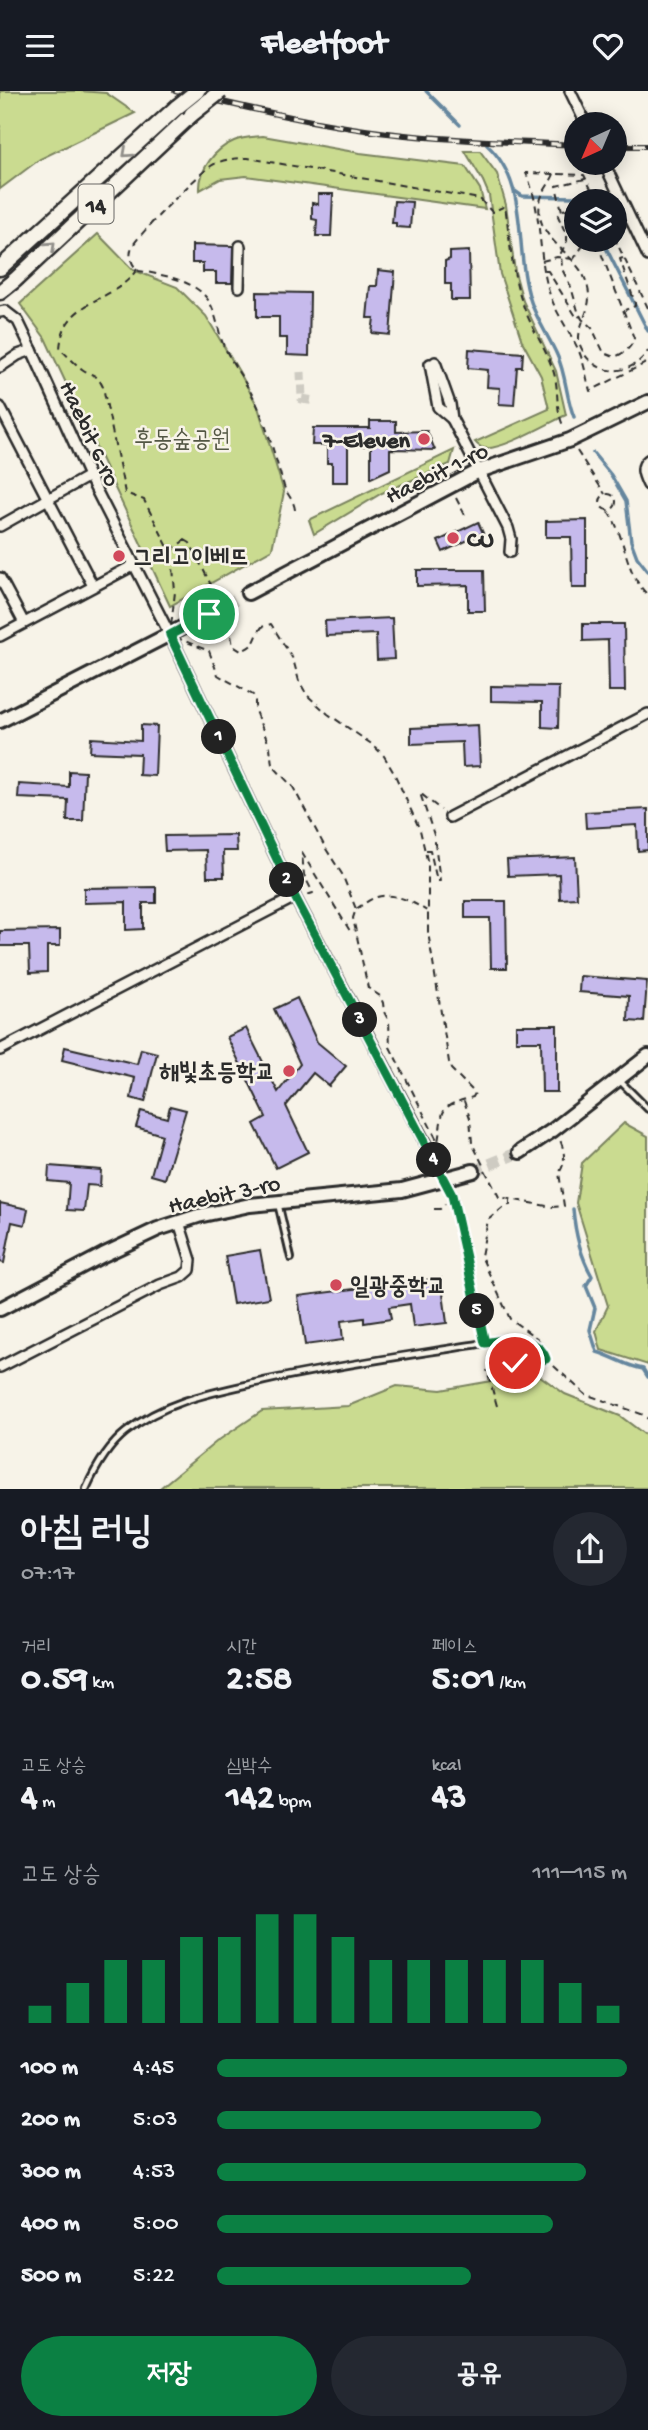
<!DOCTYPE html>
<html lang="ko">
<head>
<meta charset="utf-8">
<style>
	body { margin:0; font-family:"Gochi Hand","Poor Story",sans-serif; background:#242831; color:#f1f3f6; height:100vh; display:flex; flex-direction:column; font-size:26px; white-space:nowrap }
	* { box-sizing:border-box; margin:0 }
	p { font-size:23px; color:#9ea1a6 }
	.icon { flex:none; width:38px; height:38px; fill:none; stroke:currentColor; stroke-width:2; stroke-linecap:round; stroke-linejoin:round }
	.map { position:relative; height:1398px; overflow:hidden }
	.side { display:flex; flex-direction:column; background:#171b24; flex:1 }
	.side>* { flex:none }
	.needle { width:46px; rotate:224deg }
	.tools { position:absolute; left:564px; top:21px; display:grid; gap:14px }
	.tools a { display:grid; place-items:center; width:63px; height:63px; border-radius:50%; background:#171b24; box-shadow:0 4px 18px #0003; font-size:35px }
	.pin { position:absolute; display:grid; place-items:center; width:60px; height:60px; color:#fff; margin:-30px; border:4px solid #fff; border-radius:50%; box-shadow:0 2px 7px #0007 }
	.km { position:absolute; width:35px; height:35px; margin:-18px; border-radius:50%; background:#222; color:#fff; font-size:19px; line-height:35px; text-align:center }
	.round { display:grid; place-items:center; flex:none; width:74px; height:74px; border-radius:37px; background:#242831 }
	.overview { display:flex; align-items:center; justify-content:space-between; height:119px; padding:0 21px }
	h1 { font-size:38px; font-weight:800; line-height:52px }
	.stats { display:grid; grid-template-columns:repeat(3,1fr); gap:10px; height:119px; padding:7px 21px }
	.stats div { display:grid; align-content:center }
	.stats b { font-size:35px; font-weight:800 }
	.stats small { font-size:19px; font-weight:400 }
	.stats p { font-size:19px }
	.chart { height:196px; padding:14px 21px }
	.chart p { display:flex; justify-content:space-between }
	.chart svg { width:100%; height:126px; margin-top:7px; stroke:#0b8043; stroke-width:6 }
	.cta { display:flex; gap:14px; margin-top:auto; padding:14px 21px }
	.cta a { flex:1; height:80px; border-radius:42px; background:#0b8043; color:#fff; font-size:28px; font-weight:800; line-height:80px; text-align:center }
	.cta a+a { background:#242831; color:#f1f3f6 }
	ul { padding:0 21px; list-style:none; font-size:23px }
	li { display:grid; grid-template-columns:112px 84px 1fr; align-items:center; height:52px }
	li i { height:18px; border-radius:9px; background:#0b8043 }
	header { display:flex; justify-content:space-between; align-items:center; height:91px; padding:0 21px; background:#171b24; font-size:32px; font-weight:800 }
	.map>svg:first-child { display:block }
	.green { fill:#cadb90; stroke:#7a835e; stroke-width:2 }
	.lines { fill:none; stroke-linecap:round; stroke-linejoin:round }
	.stream { stroke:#65869e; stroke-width:3.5 }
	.building { fill:#c6baec; stroke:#2b2b2b; stroke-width:2 }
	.street-tunnel { stroke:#cecbc2; stroke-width:9; stroke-dasharray:9 4.5; stroke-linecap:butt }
	.secondary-tunnel { stroke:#cecbc2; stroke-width:12; stroke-dasharray:12 6; stroke-linecap:butt }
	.lane-casing { stroke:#2b2b2b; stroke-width:10 }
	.street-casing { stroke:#2b2b2b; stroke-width:14 }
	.secondary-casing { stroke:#2b2b2b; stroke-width:18 }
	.primary-casing { stroke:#2b2b2b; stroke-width:19 }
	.path { stroke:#2b2b2b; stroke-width:2; stroke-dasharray:7 5; stroke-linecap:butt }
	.lane { stroke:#f7f3e8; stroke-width:4.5 }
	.street { stroke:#f7f3e8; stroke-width:9 }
	.secondary { stroke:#f7f3e8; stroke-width:12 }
	.primary { stroke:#f7f3e8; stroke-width:14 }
	.rail-casing { stroke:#2b2b2b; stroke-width:6 }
	.rail { stroke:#f7f3e8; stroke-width:3.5; stroke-dasharray:10; stroke-linecap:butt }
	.primary-bridge-casing { stroke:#2b2b2b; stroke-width:19; stroke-linecap:butt }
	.path-bridge { stroke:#2b2b2b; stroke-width:2; stroke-dasharray:7 5; stroke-linecap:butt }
	.primary-bridge { stroke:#f7f3e8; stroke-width:14 }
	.oneway { stroke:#918f8a }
	.route-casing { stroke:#fff; stroke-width:14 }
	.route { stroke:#0b8043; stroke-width:9 }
	.poi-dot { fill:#d1495b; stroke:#f7f3e8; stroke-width:2.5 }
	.labels { text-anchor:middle; stroke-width:5; stroke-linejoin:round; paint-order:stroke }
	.shield { fill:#f7f3e8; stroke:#686764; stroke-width:2 }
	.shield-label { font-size:23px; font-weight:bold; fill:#2b2b2b }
	.street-label { font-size:24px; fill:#2b2b2b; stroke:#f7f3e8 }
	.park-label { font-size:24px; fill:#535744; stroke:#f7f3e8 }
	.poi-label { font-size:24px; font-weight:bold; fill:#2b2b2b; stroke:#f7f3e8; text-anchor:start }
</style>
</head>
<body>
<header><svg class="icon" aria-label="menu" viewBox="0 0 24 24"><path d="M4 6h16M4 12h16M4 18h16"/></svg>Fleetfoot<svg class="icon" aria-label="heart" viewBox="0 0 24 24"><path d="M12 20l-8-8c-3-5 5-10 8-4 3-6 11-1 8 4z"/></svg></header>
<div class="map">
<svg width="648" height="1398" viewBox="0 0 648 1398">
	<rect width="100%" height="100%" fill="#f7f3e8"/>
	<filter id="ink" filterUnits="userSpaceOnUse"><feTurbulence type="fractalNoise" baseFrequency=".0143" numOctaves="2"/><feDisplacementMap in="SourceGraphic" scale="14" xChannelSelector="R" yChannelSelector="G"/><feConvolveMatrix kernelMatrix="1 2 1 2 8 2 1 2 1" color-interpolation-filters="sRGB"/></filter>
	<g filter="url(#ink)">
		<g class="green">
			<path d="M0,0H80L106,2L135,22L40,68L0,98Z"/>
			<path d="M263,45L360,62L465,75L480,98L485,118L246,85L220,88L200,99C199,78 215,58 234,50C243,46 254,46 263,45Z"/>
			<path d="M465,60H480L497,83L506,114L515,181L523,210L556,280L566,324C549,332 501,360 484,357C479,356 479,355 475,351L549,318L541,285L522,250L500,183L489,104L483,90Z"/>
			<path d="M98,143L133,179L177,196L206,225L241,284L258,316L284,401L272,458L170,515L45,247L20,213Z"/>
			<path d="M454,359L450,373L382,402L314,443L309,429Z"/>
			<path d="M624,1032L648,1045V1274L601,1259L596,1240L608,1215L576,1112L582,1072Z"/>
			<path d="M536,1282L565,1303L620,1325L648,1346V1397H160L216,1351L262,1320L348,1315L397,1295L441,1299Z"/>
		</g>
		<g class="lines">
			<g class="stream">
				<path d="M426,0L460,34"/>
				<path d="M487,54C531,94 513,157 531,211C537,229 549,246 557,264C566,283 566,307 574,326"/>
				<path d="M515,100L522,105L575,106L583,110"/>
				<path d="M602,149L648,240"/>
				<path d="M593,362L611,384L626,410L631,450L637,466L648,480"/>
				<path d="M573,1118C575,1142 580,1164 592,1185L586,1195L595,1217L590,1239L597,1261C614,1266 626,1275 643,1278L648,1286"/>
			</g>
		</g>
		<g class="building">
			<path d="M318,103H333L331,145H316L317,129L312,128V112L318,113Z"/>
			<path d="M394,110L412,111L410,137L396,136V132H392Z"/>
			<path d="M192,154L233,155L232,192H216V181H203V172H192Z"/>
			<path d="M469,160L470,209H451V193H445V170L450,168V161Z"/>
			<path d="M378,179L395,181L390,244L372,242L374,227H367L370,195H377Z"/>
			<path d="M257,201L310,202L309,265L287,264V247H279V226H257Z"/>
			<path d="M469,258L523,262L522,276H517L514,314L499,313L500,297L487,296L488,279L468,277Z"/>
			<path d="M370,330H396V341L427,340L435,359L390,358V378L371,387V355H348V391H332V372H327V354H312L313,337H370Z"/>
			<path d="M587,429V497H572L571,446H546V430Z"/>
			<path d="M478,431L483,442L443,461L438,450Z"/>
			<path d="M417,479H484L485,520H468V494L417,495Z"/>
			<path d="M392,527L394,568L377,569L376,543L326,545L325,530Z"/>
			<path d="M583,533H624L625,600H609L608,549L583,550Z"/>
			<path d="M491,595L559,596L558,637L542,636V611L491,610Z"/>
			<path d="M141,634L157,635L155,685L139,684L140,663L90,661L91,647L141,650Z"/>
			<path d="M478,634L480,675L463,676L462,651L411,653V637Z"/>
			<path d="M69,680L85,681L83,730H67L68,709L18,707L19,693L69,696Z"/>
			<path d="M648,718V759L638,760L637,734L586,737L585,721Z"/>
			<path d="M236,744L237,760H223L224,786H207L206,759L165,760L164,745Z"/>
			<path d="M575,766L577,807L560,808L559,783L508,785L507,769Z"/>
			<path d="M156,796V812H143V838L126,839V811L84,812V797Z"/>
			<path d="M465,810H506L507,877H491L490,827H465Z"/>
			<path d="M60,839V855H47V881L30,882L29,855H0V840Z"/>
			<path d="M580,885L647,890L644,931L628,930L629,905L579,901Z"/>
			<path d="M297,907L317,951L346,975L329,995L313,982L286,1015L308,1061L276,1077L254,1033L266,1026L227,946L246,937L278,1001L300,973L274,918Z"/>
			<path d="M516,934H557V1001H542L541,950H516Z"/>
			<path d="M65,956L137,973L141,958L157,962L145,1011L131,1007L135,987L62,969Z"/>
			<path d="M170,1015L186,1019L165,1088L151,1084L162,1044L136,1036L141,1020L167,1027Z"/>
			<path d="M49,1075L101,1079L100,1095L87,1094L84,1120L67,1119L69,1092L48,1090Z"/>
			<path d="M0,1112L28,1118L25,1134L12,1131L4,1172L0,1171Z"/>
			<path d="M260,1159L269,1207L233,1213L225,1165Z"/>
			<path d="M441,1187L447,1232L413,1236L410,1213L389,1216L391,1228L364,1232V1227L341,1230L343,1249L305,1254L298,1205Z"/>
		</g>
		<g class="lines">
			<path class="street-tunnel" d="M301,281L302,308L315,310"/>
			<g class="secondary-tunnel">
				<path d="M209,523L248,502"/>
				<path d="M473,1080L520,1061"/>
			</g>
			<defs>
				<g id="lane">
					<path d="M620,990L648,1018"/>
					<path d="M278,1112L291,1167"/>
					<path d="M86,1398C95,1378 108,1355 126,1341C166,1309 215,1301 264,1290C337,1274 411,1264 485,1252L452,1104L445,1089"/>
				</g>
				<g id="street">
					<path d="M570,0L586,33"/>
					<path d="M604,72L648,165"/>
					<path d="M239,196L240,155"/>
					<path d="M0,221L5,220L18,230L32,259L89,385L170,544L295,806L445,1089"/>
					<path d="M435,271L450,313L452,328L508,437L511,448L510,461"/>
					<path d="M430,273L438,316L452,328"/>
					<path d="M0,276L18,264L32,259"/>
					<path d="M0,316L93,495"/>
					<path d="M648,369C639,376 644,385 648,394"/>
					<path d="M0,435L89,385"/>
					<path d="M0,487L24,532"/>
					<path d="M0,545L134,474"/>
					<path d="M450,726L648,623"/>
					<path d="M0,959L295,806"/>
					<path d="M0,1276L160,1194L182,1186L190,1179L191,1169L179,1131"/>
				</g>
				<g id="secondary">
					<path d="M248,502L479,380L570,349L648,311"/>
					<path d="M0,630L209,523"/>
					<path d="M520,1061L553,1039L648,965"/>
					<path d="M0,1218L103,1164L158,1138L198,1125L250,1114L402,1099L473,1080"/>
				</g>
				<g id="primary">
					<path d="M0,177L177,16"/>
					<path d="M0,201L15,189L192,23"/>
				</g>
			</defs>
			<use href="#lane" class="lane-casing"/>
			<use href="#street" class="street-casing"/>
			<use href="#secondary" class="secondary-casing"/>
			<use href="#primary" class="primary-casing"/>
			<g class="path">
				<path d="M585,88L556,95L562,120L558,125L567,145V150L561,162L562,178L571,196L578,220L582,228L592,237L604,262L614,266C623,263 632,257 634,247L596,149"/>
				<path d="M597,110L584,84L526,82C543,120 537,165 550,204C557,224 569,239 578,258C584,271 586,285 590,300L648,271"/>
				<path d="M563,119L576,116"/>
				<path d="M614,146L648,217"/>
				<path d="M623,167L620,168L635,212V215L625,219"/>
				<path d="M573,169L587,149"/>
				<path d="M137,178C115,213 63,206 60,258C67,264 74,272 82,278C93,286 96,281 103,296L125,402L144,409L171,462"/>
				<path d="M545,180H548L577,227L580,225"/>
				<path d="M577,360L605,403"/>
				<circle cx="608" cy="411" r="8"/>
				<path d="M456,407L467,428"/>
				<path d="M295,419C294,409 287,404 284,395C275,366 268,337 255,309C245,290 232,273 223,253C217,237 216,216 204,204C189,188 159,183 139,180C132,175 128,165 132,156C138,144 198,83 211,75C222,68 235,67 248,67L480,108L492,121L505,115C510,147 511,180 522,211C530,235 545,256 553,279C560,300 554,315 564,337"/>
				<path d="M608,420C626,444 624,482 648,504"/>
				<path d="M185,449L190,452L228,528L233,555L241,560C259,553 253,547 262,536L271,533L293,568L299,590L307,604L328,623L373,654L384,665L395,684L420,739L428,773V841L449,971L451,978L475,1002L473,1006C437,1016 444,1017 438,1051L390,956L389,930L384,921L383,912L380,905L368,897L353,827L356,818L342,783L326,758L293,696L272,674L270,656L255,620V610L253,604L218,584L209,560L170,544L175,501L172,463L174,457Z"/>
				<path d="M426,759H430L437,790H440L434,744L420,702L441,719"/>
				<path d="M307,804L313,802L304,784L302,762L350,840L354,839"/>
				<path d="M356,818C363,814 369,808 377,806C394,801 413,811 427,820"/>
				<path d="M464,1010L470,1027L472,1052L483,1074"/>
				<path d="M438,1052L450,1071L449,1074"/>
				<path d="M485,1079L499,1106L552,1116L564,1115L559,1082C566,1072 565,1060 560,1049"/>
				<path d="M510,1109V1114L505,1115L488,1129L481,1165L510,1228L538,1248L542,1256L541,1260"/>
				<path d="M434,1118H440L445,1113"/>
				<path d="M492,1251L526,1250L538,1257L546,1268L585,1303L644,1324L648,1328"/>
				<path d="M497,1315L487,1280L515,1272L517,1277L546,1268"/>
			</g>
			<use href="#lane" class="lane"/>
			<use href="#street" class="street"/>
			<use href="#secondary" class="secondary"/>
			<use href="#primary" class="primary"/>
			<defs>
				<g id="rail">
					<path d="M175,0C251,18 328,36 405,44C462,50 519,51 576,54"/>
					<path d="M614,55H648"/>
				</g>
			</defs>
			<use href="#rail" class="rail-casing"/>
			<use href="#rail" class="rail"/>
			<defs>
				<g id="primary-bridge">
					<path d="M177,16L197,0"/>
					<path d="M192,23L221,0"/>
				</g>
			</defs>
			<use href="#primary-bridge" class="primary-bridge-casing"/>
			<g class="path-bridge">
				<path d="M554,83C550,93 542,100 540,111C533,151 581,161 588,197C593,218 578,232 579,249C579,254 583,260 585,264C602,287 633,283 648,260"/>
				<path d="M542,170L557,166L572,168"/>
			</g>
			<use href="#primary-bridge" class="primary-bridge"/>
		</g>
		<defs><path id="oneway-chevron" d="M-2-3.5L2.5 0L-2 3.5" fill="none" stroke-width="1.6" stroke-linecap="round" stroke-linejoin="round" transform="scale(1.75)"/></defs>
		<g class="oneway">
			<use href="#oneway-chevron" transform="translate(127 62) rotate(138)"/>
			<use href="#oneway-chevron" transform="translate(51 155) rotate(-43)"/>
		</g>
	</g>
	<g class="lines" filter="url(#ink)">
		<defs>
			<path id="route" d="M209,523L170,544L295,806L452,1104L485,1252C504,1248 538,1244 546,1268L517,1277L515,1272"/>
		</defs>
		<use href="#route" class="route-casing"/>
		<use href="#route" class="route"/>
	</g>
	<g class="poi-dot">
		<circle cx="424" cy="348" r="7"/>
		<circle cx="453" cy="447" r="7"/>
		<circle cx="119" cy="465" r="7"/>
		<circle cx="289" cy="980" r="7"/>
		<circle cx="336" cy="1194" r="7"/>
	</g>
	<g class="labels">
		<rect class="shield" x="78.5" y="93.5" width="35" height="39" rx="5"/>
		<g class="shield-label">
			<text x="96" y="121">14</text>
		</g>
		<g class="street-label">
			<text transform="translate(91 342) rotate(65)" y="8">Haebit 6-ro</text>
			<text transform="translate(436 381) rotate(-26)" y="8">Haebit 1-ro</text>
			<text transform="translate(224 1102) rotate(-12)" y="8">Haebit 3-ro</text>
		</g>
		<g class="park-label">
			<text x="182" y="355">후동숲공원</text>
		</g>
		<g class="poi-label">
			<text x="410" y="356" text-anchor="end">7-Eleven</text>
			<text x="467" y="455">CU</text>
			<text x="133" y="473">그리고이베뜨</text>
			<text x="275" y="988" text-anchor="end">해빛초등학교</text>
			<text x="350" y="1202">일광중학교</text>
		</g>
	</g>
</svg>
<div class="tools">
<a><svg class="needle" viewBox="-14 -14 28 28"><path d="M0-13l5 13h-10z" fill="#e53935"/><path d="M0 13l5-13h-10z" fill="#9ea1a6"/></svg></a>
<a><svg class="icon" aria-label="layers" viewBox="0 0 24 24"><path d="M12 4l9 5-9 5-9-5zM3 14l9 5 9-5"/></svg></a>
</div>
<div class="pin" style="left:209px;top:523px;background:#1e9e55"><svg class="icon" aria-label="arrive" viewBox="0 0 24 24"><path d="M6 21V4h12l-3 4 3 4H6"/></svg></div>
<div class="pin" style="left:515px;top:1272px;background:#d93025"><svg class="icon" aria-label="check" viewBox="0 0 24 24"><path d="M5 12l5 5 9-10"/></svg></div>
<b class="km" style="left:219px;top:646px">1</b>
<b class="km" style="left:287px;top:789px">2</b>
<b class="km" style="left:360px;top:929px">3</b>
<b class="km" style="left:434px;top:1069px">4</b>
<b class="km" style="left:477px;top:1220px">5</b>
</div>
<section class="side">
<div class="overview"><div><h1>아침 러닝</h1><p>07:17</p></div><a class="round"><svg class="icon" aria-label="share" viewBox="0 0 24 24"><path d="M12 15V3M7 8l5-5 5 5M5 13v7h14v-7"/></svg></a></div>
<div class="stats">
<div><p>거리</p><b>0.59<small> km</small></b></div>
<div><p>시간</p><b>2:58</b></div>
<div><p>페이스</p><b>5:01<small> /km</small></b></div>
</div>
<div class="stats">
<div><p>고도 상승</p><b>4<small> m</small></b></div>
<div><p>심박수</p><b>142<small> bpm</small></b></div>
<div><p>kcal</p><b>43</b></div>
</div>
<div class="chart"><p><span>고도 상승</span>111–115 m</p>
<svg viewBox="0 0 160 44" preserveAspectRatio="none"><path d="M5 44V38M15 44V30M25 44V22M35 44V22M45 44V14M55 44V14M65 44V6M75 44V6M85 44V14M95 44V22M105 44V22M115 44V22M125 44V22M135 44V22M145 44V30M155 44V38"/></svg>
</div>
<ul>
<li><b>100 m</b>4:45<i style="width:100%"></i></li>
<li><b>200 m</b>5:03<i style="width:79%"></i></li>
<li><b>300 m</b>4:53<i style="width:90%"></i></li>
<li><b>400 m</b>5:00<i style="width:82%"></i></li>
<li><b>500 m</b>5:22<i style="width:62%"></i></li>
</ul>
<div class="cta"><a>저장</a><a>공유</a></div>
</section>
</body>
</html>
